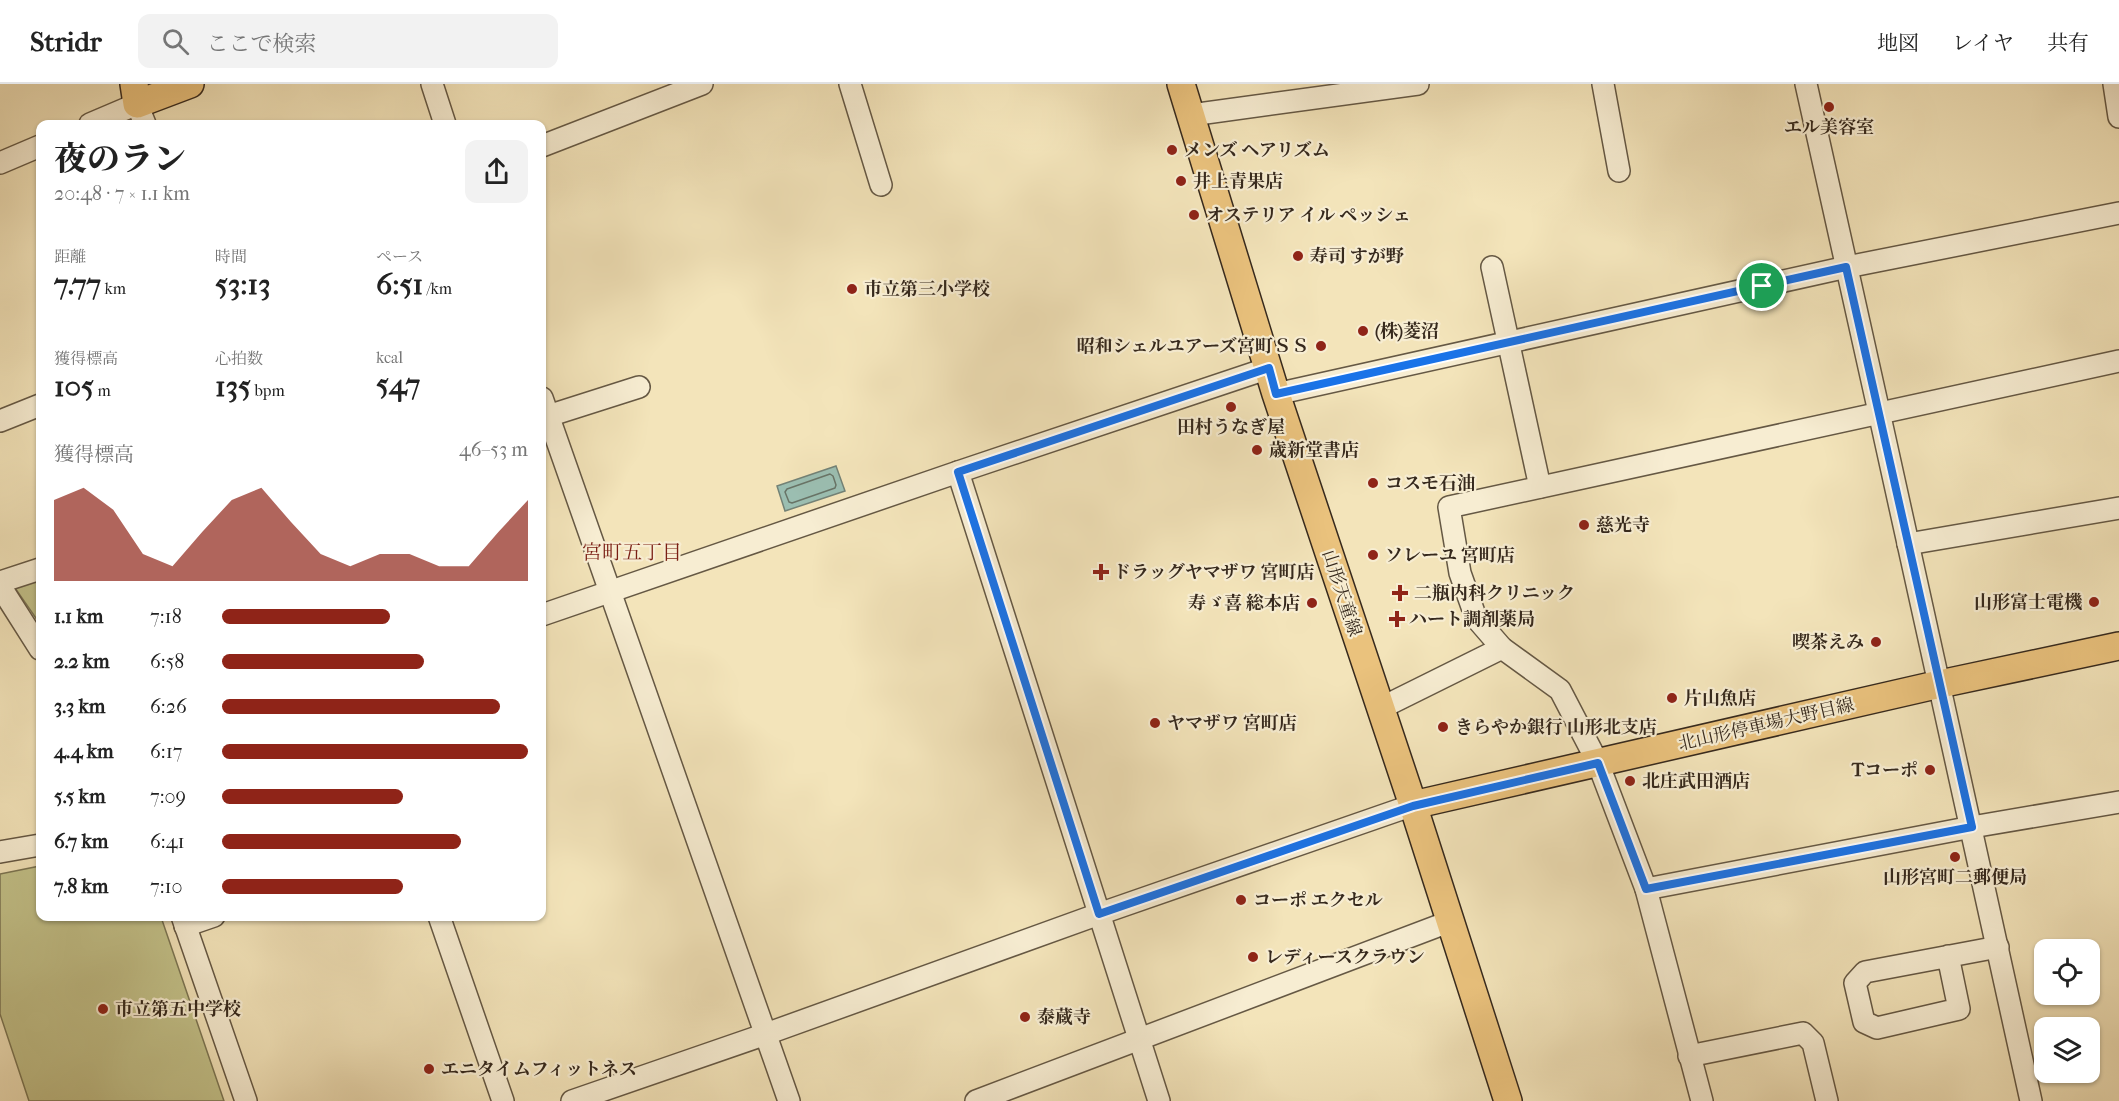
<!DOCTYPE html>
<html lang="ja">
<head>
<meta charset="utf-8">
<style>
	body { margin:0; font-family:"IM FELL French Canon","Noto Serif JP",serif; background:#f2f2f2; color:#222; height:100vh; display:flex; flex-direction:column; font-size:22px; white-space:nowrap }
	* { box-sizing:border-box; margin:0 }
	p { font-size:20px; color:#767676 }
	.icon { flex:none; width:33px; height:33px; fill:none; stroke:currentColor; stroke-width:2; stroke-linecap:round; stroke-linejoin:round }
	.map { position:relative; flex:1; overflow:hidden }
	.details { position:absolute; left:36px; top:36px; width:510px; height:801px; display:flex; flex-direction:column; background:#fff; border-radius:12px; box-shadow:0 2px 4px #0004 }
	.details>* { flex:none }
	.buttons { position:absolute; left:2034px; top:855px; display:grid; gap:12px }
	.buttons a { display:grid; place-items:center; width:66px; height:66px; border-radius:12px; background:#fff; box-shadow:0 2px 4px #0004; font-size:30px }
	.pin { position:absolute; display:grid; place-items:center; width:51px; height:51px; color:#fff; margin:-26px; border:3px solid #fff; border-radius:50%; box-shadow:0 2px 6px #0007 }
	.round { display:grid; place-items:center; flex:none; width:63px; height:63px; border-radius:12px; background:#f2f2f2 }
	.headline { display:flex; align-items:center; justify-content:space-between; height:102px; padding:0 18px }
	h1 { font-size:33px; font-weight:800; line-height:45px }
	.figures { display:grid; grid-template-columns:repeat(3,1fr); gap:9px; height:102px; padding:6px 18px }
	.figures div { display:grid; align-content:center }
	.figures b { font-size:30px; font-weight:800 }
	.figures small { font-size:16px; font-weight:400 }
	.figures p { font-size:16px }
	.chart { height:168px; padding:12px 18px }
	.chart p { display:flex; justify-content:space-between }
	.chart svg { width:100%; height:108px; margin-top:6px; fill:#8f2418; opacity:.7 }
	ul { padding:0 18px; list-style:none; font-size:20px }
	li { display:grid; grid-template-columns:96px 72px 1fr; align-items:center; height:45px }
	li i { height:15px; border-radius:8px; background:#8f2418 }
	header { display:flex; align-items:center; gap:36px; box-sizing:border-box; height:84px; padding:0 30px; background:#fff; border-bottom:2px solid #e0e0e0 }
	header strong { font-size:28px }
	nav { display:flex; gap:33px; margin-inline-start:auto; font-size:21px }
	.search { width:420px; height:54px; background:#f2f2f2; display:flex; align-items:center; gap:15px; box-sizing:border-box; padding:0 21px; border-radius:12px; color:#767676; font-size:22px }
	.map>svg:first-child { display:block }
	.green { fill:#c3c28a; stroke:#7c7654; stroke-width:1.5 }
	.water { fill:#9bbeb1; stroke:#738276; stroke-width:1.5 }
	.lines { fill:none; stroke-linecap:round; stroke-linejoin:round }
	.shore { stroke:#687467; stroke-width:1.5 }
	.minor-casing { stroke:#655844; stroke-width:24 }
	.major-casing { stroke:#36291d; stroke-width:30 }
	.minor { stroke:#f7edd2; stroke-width:21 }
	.major { stroke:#eac27d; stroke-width:27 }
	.route-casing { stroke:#fff; stroke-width:12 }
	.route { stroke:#1a73e8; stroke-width:8 }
	.poi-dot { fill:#8f2418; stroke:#f7edd2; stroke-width:2 }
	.labels { text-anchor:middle; stroke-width:4.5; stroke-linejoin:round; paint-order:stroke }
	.poi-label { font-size:18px; font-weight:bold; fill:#36291d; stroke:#f7edd2; text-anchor:start }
	.street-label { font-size:18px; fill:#36291d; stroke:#f7edd2 }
	.neighbourhood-label { font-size:20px; fill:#7a1f14; stroke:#f7edd2 }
</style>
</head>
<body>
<header>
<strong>Stridr</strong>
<div class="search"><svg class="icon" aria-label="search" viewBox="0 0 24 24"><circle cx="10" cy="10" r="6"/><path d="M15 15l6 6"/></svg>ここで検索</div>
<nav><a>地図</a><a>レイヤ</a><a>共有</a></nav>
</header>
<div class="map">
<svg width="2119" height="1017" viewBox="0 0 2119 1017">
	<rect width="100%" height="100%" fill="#f3e4ba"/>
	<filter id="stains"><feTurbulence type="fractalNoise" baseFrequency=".00333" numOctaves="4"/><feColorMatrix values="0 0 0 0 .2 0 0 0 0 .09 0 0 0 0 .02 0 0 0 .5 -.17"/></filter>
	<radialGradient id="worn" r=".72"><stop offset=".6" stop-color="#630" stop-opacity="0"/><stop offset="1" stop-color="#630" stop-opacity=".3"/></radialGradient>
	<g class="green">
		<path d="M40,496V540L15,504Z"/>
		<path d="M40,782V832L161,833L224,1017H29L0,930V790Z"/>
	</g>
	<path class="water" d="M836,382L845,407L785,427L777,402Z"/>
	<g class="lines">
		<path class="shore" d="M830,390L833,392L836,401L835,404L792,419L789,418L785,408L787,405Z"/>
		<defs>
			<g id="minor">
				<path d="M432,0L445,40"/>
				<path d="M850,0L881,101"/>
				<path d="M1603,0L1619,87"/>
				<path d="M1806,0C1881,339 1958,678 2031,1017"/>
				<path d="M2114,0L2119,33"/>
				<path d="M1191,31L1418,0"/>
				<path d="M90,40L137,20L145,40"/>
				<path d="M542,62L702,0"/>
				<path d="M0,79L40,62"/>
				<path d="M1492,183L1540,403"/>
				<path d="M1276,310L1847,183L2119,129"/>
				<path d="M542,314L789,1017"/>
				<path d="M548,332L639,303"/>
				<path d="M0,337L40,321"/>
				<path d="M958,388L1159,1017"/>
				<path d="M1908,460L2119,424"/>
				<path d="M0,498L40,485"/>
				<path d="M0,502L40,565"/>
				<path d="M542,531L958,388L1269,284"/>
				<path d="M1381,624L1502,564"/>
				<path d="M0,768L40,761"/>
				<path d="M1646,805L1972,743L2119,718"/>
				<path d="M182,832L246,1017"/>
				<path d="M439,832L503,1017"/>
				<path d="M185,842L214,832"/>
				<path d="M1948,872L1959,925L1877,944L1864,938L1855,899L1865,888L1998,863"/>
				<path d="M1689,972L1803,949L1813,959L1827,1017"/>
				<path d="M572,1017L766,950L1099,830L1413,721"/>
				<path d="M976,1017L1451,837"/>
				<path d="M1702,1017L1646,805L1598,679L1560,606L1502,564L1476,534L1460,489L1449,423L2119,277"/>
			</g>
			<g id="major">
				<path d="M134,0L137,20L190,0"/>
				<path d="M1181,0L1276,310L1413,721L1508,1017"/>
				<path d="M1413,721L1940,600L2119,562"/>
			</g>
		</defs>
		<use href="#minor" class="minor-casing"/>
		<use href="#major" class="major-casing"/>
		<use href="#minor" class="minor"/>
		<use href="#major" class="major"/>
	</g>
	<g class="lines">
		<defs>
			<path id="route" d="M1846,183L1972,743L1646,805L1598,679L1413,722L1099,830L958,388L1269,284L1276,310Z"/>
		</defs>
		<use href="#route" class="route-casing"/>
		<use href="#route" class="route"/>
	</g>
	<g class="poi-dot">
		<circle cx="1829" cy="23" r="6"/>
		<circle cx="1172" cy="66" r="6"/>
		<circle cx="1181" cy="97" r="6"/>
		<circle cx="1194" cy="131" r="6"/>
		<circle cx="1298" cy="172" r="6"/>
		<circle cx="852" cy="205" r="6"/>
		<circle cx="1363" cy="247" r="6"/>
		<circle cx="1321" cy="262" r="6"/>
		<circle cx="1231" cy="323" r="6"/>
		<circle cx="1257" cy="366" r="6"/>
		<circle cx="1373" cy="399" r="6"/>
		<circle cx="1584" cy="441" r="6"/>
		<circle cx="1373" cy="471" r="6"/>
		<path d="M1098 479h6v6h6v6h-6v6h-6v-6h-6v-6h6z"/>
		<path d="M1397 500h6v6h6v6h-6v6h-6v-6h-6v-6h6z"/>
		<circle cx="2094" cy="518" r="6"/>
		<circle cx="1312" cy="519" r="6"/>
		<path d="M1394 526h6v6h6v6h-6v6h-6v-6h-6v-6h6z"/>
		<circle cx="1876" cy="558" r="6"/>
		<circle cx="1672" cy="614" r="6"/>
		<circle cx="1155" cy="639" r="6"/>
		<circle cx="1443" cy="643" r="6"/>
		<circle cx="1930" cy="686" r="6"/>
		<circle cx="1630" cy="697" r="6"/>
		<circle cx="1955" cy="773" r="6"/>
		<circle cx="1241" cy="816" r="6"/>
		<circle cx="1253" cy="873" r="6"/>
		<circle cx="103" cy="925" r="6"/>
		<circle cx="1025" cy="933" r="6"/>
		<circle cx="429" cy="985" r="6"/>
	</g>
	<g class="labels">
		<g class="poi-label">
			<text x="1829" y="49" text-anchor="middle">エル美容室</text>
			<text x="1184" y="72">メンズ ヘアリズム</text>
			<text x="1193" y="103">井上青果店</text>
			<text x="1206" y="137">オステリア イル ペッシェ</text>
			<text x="1310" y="178">寿司 すが野</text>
			<text x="864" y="211">市立第三小学校</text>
			<text x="1375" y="253">(株)菱沼</text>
			<text x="1309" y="268" text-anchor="end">昭和シェルユアーズ宮町ＳＳ</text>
			<text x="1231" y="349" text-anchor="middle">田村うなぎ屋</text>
			<text x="1269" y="372">歳新堂書店</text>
			<text x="1385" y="405">コスモ石油</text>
			<text x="1596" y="447">慈光寺</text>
			<text x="1385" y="477">ソレーユ 宮町店</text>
			<text x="1113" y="494">ドラッグヤマザワ 宮町店</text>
			<text x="1414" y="515">二瓶内科クリニック</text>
			<text x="2082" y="524" text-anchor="end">山形富士電機</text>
			<text x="1300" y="525" text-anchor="end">寿ゞ喜 総本店</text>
			<text x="1409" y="541">ハート調剤薬局</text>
			<text x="1864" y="564" text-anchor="end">喫茶えみ</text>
			<text x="1684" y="620">片山魚店</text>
			<text x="1167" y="645">ヤマザワ 宮町店</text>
			<text x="1455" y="649">きらやか銀行 山形北支店</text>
			<text x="1918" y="692" text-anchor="end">Tコーポ</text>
			<text x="1642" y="703">北庄武田酒店</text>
			<text x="1955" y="799" text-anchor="middle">山形宮町二郵便局</text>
			<text x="1253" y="822">コーポ エクセル</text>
			<text x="1265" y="879">レディースクラウン</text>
			<text x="115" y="931">市立第五中学校</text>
			<text x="1037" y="939">泰蔵寺</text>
			<text x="441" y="991">エニタイムフィットネス</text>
		</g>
		<g class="street-label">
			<text transform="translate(1342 509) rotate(72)" y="6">山形天童線</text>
			<text transform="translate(1766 640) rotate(-13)" y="6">北山形停車場大野目線</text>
		</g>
		<g class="neighbourhood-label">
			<text x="632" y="475">宮町五丁目</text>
		</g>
	</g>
	<rect width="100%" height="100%" filter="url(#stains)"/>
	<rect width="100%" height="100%" fill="url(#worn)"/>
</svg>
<div class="buttons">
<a><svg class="icon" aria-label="locate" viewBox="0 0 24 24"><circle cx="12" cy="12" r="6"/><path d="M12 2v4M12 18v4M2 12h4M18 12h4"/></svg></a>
<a><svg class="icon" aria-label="layers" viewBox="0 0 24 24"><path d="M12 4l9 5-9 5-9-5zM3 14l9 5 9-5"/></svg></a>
</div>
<div class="pin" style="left:1762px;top:202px;background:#1e9e55"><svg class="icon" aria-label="arrive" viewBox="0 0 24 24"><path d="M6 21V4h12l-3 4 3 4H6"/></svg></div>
<section class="details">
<div class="headline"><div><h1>夜のラン</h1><p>20:48 · 7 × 1.1 km</p></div><a class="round"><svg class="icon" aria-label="share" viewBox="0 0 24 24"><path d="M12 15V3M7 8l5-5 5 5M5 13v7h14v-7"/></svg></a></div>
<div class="figures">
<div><p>距離</p><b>7.77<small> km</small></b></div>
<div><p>時間</p><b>53:13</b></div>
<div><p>ペース</p><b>6:51<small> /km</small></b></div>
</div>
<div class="figures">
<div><p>獲得標高</p><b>105<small> m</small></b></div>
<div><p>心拍数</p><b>135<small> bpm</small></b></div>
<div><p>kcal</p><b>547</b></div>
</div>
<div class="chart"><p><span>獲得標高</span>46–53 m</p>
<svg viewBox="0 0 160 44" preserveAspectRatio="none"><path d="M0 44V11L10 6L20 15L30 33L40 38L50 24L60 11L70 6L80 20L90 33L100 38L110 33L120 33L130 38L140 38L150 24L160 11V44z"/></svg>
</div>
<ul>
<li><b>1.1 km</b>7:18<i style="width:55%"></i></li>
<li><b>2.2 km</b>6:58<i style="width:66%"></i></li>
<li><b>3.3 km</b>6:26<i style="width:91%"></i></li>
<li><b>4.4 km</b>6:17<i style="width:100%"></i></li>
<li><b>5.5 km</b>7:09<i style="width:59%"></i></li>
<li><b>6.7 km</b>6:41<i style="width:78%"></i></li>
<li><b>7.8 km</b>7:10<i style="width:59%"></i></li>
</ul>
</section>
</div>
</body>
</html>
